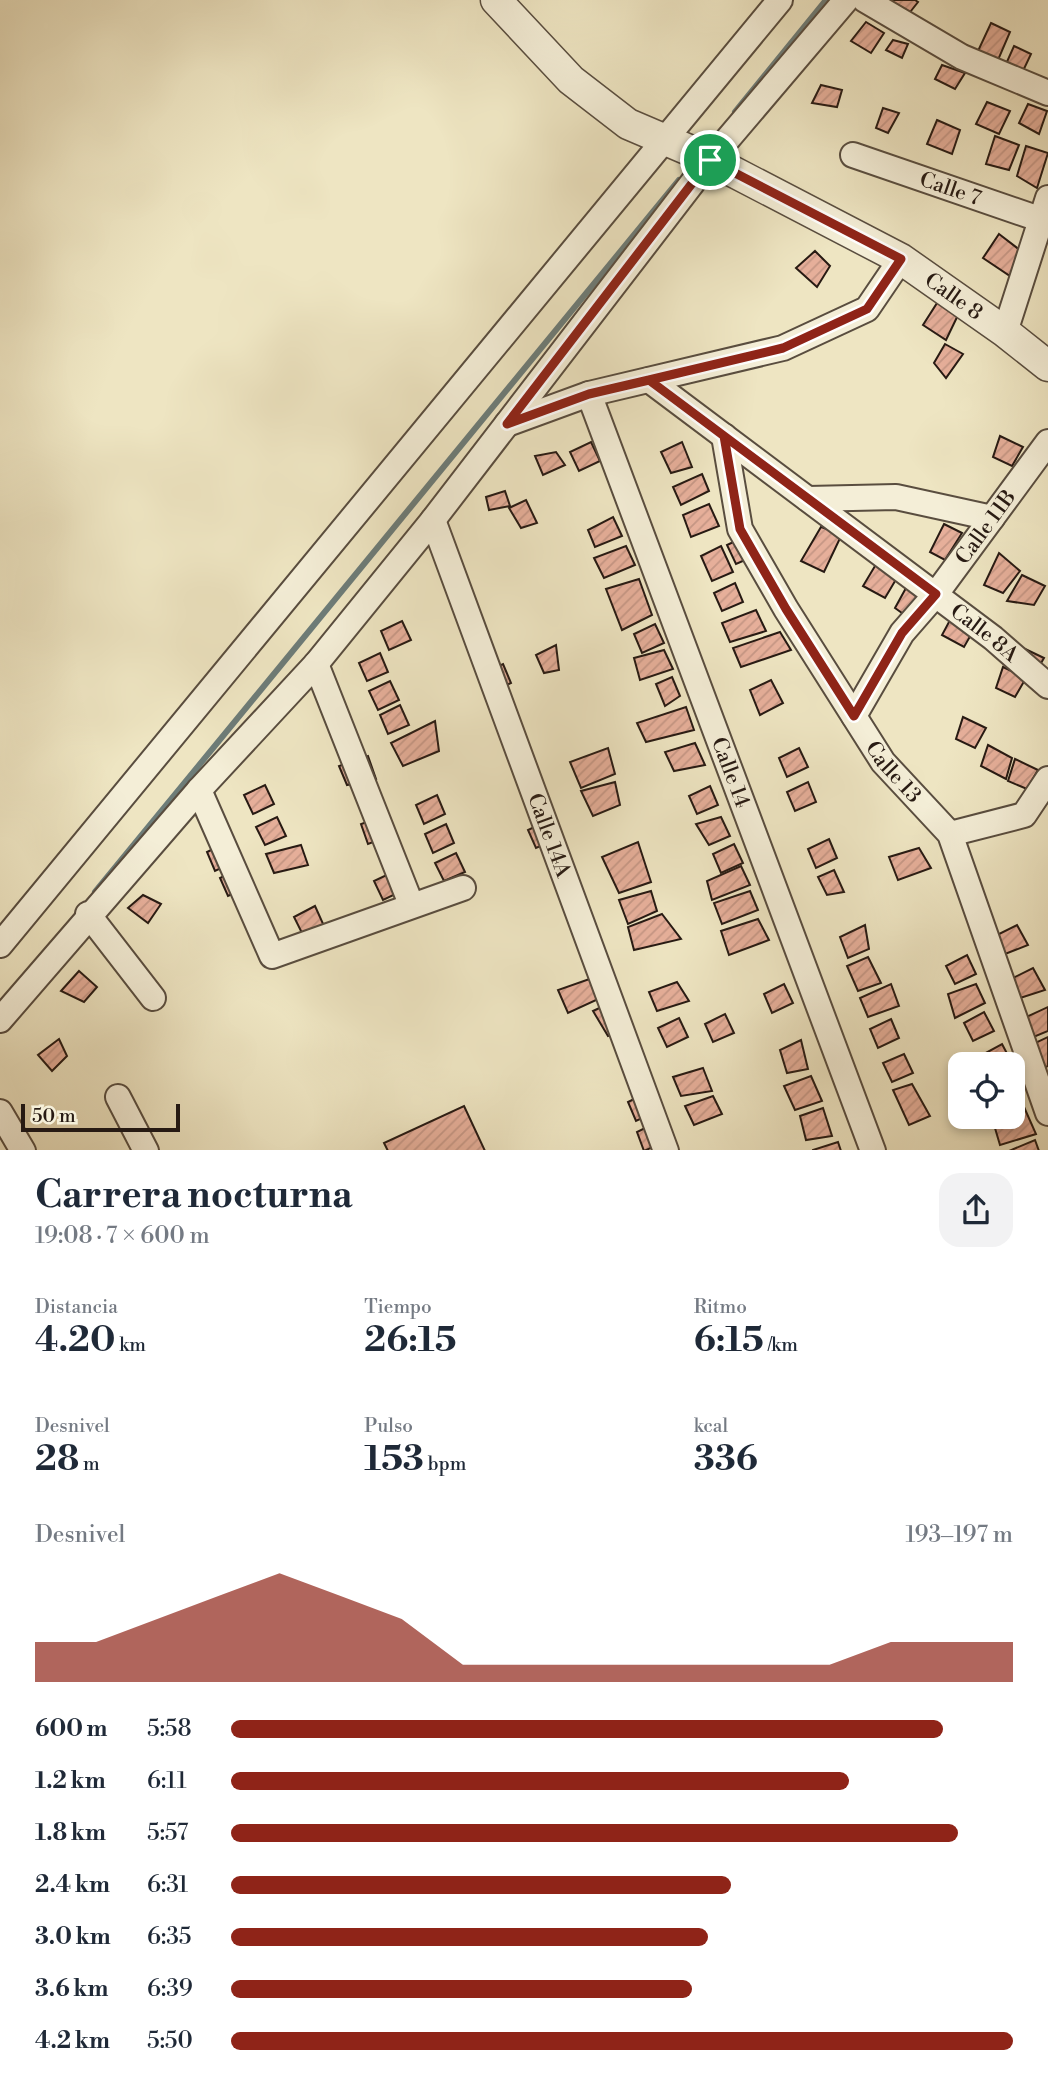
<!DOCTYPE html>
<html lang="es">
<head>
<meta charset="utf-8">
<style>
	body { margin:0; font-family:"Libre Bodoni",serif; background:#f2f2f3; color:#1f2937; height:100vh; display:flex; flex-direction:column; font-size:26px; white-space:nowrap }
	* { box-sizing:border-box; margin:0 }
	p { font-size:23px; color:#747a83 }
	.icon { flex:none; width:38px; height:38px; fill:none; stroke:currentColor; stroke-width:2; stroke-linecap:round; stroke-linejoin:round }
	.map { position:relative; height:1150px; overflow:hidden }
	.details { display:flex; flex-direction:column; background:#fff; flex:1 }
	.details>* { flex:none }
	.buttons { position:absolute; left:948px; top:1052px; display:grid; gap:14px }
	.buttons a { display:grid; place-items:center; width:77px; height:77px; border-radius:14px; background:#fff; box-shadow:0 4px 10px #0003; font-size:35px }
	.scale { position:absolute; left:21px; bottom:18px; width:159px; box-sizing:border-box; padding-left:7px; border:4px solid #271a13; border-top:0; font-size:19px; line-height:24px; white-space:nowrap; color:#271a13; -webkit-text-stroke:5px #f4eed7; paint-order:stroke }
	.pin { position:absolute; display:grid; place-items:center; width:60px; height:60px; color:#fff; margin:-30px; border:4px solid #fff; border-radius:50%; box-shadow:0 2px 7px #0007 }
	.round { display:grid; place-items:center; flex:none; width:74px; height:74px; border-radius:21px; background:#f2f2f3 }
	.summary { display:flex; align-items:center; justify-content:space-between; height:119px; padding:0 35px }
	h1 { font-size:38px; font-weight:700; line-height:52px }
	.stats { display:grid; grid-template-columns:repeat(3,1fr); gap:10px; height:119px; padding:7px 35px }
	.stats div { display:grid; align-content:center }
	.stats b { font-size:35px; font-weight:700 }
	.stats small { font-size:19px; font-weight:400 }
	.stats p { font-size:19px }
	.chart { height:196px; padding:14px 35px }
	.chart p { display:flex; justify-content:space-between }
	.chart svg { width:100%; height:126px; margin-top:7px; fill:#8f2418; opacity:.7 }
	ul { padding:0 35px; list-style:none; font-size:23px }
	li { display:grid; grid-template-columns:112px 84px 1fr; align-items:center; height:52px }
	li i { height:18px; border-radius:9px; background:#8f2418 }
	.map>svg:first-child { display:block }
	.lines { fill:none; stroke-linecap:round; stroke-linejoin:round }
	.stream { stroke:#6d7c78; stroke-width:6 }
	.building { fill:url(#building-hatch); stroke:#271a13; stroke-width:2 }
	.minor-casing { stroke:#594d3f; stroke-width:28 }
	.tertiary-casing { stroke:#594d3f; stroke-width:33 }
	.minor { stroke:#f4eed7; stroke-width:24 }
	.tertiary { stroke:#f4eed7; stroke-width:30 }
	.route-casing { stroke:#fff; stroke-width:14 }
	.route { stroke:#8f2418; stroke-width:9 }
	.labels { text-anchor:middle; stroke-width:7; stroke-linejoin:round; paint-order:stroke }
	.street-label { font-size:21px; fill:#271a13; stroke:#f4eed7 }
</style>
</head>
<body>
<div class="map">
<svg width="1048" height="1151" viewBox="0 0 1048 1151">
	<defs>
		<pattern id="building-hatch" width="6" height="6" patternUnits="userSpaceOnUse" patternTransform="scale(1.75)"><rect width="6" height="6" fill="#e6af9a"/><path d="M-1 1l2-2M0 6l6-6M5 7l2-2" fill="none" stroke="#c59684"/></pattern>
	</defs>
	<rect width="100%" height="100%" fill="#eee5c2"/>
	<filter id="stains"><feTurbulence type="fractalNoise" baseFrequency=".00286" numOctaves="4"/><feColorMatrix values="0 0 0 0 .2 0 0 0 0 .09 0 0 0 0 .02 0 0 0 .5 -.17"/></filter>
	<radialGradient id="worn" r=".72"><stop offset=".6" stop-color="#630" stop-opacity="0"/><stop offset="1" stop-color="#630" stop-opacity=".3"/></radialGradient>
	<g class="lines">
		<g class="stream">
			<path d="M735,112L826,0"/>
			<path d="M95,892L679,180"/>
		</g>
	</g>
	<g class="building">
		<path d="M893,0H915L918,2L907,16L890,4Z"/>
		<path d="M866,22L884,33L871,53L851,41Z"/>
		<path d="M991,23L1010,32L998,60L978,51Z"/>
		<path d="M893,40L908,44L902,58L886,50Z"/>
		<path d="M1014,46L1031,54L1023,71L1006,64Z"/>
		<path d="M942,65L965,73L955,89L935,79Z"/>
		<path d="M821,85L842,90L837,107L812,103Z"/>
		<path d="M987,102L1010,111L999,134L976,124Z"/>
		<path d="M1028,104L1047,111L1039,134L1019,123Z"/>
		<path d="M883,108L899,113L888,133L876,128Z"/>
		<path d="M937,120L960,130L952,154L927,144Z"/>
		<path d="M995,136L1019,145L1009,170L986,164Z"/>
		<path d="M1026,146L1048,153L1037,188L1017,176Z"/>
		<path d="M999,234L1025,254L1010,276L983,258Z"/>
		<path d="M815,251L830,266L817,287L796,268Z"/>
		<path d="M939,300L959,313L946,340L923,325Z"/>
		<path d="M945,344L963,354L946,378L934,363Z"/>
		<path d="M1000,436L1023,447L1012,466L993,457Z"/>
		<path d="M591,442L600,461L579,471L570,452Z"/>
		<path d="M682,442L692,467L671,473L661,452Z"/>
		<path d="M556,452L565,465L543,475L535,456Z"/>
		<path d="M702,474L709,491L681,505L673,487Z"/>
		<path d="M505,491L510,506L489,510L486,497Z"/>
		<path d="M526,500L537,523L521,528L509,508Z"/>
		<path d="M709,504L719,526L691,537L683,515Z"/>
		<path d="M613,517L622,536L595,547L588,530Z"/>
		<path d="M944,524L962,533L945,560L930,552Z"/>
		<path d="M821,527L842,534L824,572L801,561Z"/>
		<path d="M748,535L757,555L736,564L727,545Z"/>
		<path d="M626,546L635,565L604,578L594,558Z"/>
		<path d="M721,546L733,572L712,581L701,556Z"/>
		<path d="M999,553L1020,571L1003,593L984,585Z"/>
		<path d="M878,561L901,571L885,598L863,586Z"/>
		<path d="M1022,575L1045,586L1034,605L1007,601Z"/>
		<path d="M912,577L935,588L920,626L895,608Z"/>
		<path d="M639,579L652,615L622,630L606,589Z"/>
		<path d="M735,583L743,602L722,611L714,593Z"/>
		<path d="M957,607L980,619L964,647L942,635Z"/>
		<path d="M756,610L766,631L730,642L722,623Z"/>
		<path d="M402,621L411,640L389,650L381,631Z"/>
		<path d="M655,624L664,643L642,653L634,634Z"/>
		<path d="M780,632L791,650L741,667L733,648Z"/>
		<path d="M556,645L559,670L544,673L536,655Z"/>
		<path d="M1021,647L1044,658L1033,677Z"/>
		<path d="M664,650L673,669L640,680L634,658Z"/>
		<path d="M380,653L388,672L367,681L359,663Z"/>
		<path d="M503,664L511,683L490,693L482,674Z"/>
		<path d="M1003,667L1026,678L1015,697L996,688Z"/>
		<path d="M672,677L680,696L665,706L656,684Z"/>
		<path d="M771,680L783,703L760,715L750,690Z"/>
		<path d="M390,681L399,700L378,710L369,691Z"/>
		<path d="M400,705L409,725L388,734L380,715Z"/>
		<path d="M686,707L694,730L646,742L637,723Z"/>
		<path d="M963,717L986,728L975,748L956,739Z"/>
		<path d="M435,721L439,751L403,766L391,743Z"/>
		<path d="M695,743L705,765L674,771L665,752Z"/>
		<path d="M988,745L1012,758L1006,779L981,766Z"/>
		<path d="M608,748L615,774L581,788L570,762Z"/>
		<path d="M799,748L808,767L787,777L779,758Z"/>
		<path d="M368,756L376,779L347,785L339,766Z"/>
		<path d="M1015,759L1038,770L1027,789L1008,781Z"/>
		<path d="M615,782L620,805L593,816L581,791Z"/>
		<path d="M808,782L816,802L795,811L787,792Z"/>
		<path d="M265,785L274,804L253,814L244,795Z"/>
		<path d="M710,786L718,805L697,814L689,796Z"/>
		<path d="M437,795L445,814L424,824L416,805Z"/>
		<path d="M386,815L395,834L368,844L361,824Z"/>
		<path d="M277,817L286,836L265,845L256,827Z"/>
		<path d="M721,817L730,836L709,845L696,824Z"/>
		<path d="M549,820L557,839L536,848L528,830Z"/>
		<path d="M446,824L454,843L433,853L425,834Z"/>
		<path d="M829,839L837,858L816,868L808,849Z"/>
		<path d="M227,842L236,861L215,871L207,852Z"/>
		<path d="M638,842L651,882L619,893L602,857Z"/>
		<path d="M734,844L743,863L721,873L713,854Z"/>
		<path d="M301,845L308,865L274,873L266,854Z"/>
		<path d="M919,848L931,868L898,880L889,857Z"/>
		<path d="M456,853L465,872L444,881L435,863Z"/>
		<path d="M741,866L750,885L712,900L707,881Z"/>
		<path d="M241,868L249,887L228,896L220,878Z"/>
		<path d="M834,870L844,892L827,895L818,877Z"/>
		<path d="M395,871L404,890L383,900L374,881Z"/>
		<path d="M651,891L657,911L628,924L619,900Z"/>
		<path d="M750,891L758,910L722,924L714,903Z"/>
		<path d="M143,895L161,904L148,923L128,908Z"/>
		<path d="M315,906L324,926L303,935L294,917Z"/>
		<path d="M662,914L681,939L634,950L628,927Z"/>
		<path d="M758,919L769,940L729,955L721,931Z"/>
		<path d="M865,925L869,949L848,958L840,937Z"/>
		<path d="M1017,925L1028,945L1000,956L991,938Z"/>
		<path d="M967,955L976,974L955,984L946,966Z"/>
		<path d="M868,957L881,983L858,991L847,966Z"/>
		<path d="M1033,968L1045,990L1017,999L1009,980Z"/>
		<path d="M79,971L97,987L84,1002L61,991Z"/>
		<path d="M598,976L607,995L568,1013L558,990Z"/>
		<path d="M677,982L689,1001L657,1011L649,992Z"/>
		<path d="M784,984L793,1003L772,1013L764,994Z"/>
		<path d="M891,984L899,1006L868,1017L860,998Z"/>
		<path d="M976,984L985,1003L955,1018L948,994Z"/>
		<path d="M614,1001L625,1030L608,1036L593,1011Z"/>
		<path d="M1048,1007V1031L1031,1038L1022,1019Z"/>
		<path d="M984,1012L994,1031L973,1041L964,1023Z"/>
		<path d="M725,1014L734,1033L713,1042L705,1024Z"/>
		<path d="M679,1018L688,1037L667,1047L658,1028Z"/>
		<path d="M891,1019L899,1038L878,1048L870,1029Z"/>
		<path d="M1048,1037V1066L1042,1069L1033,1044Z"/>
		<path d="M59,1039L67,1056L52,1071L38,1055Z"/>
		<path d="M801,1040L808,1069L787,1073L780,1050Z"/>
		<path d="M1002,1044L1012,1063L986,1064L982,1055Z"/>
		<path d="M904,1054L913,1073L892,1082L883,1063Z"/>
		<path d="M703,1068L712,1091L681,1096L673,1077Z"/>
		<path d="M811,1076L822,1101L795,1110L784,1086Z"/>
		<path d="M1013,1077L1021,1099L1013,1101Z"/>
		<path d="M912,1084L930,1116L909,1125L893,1090Z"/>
		<path d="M648,1092L657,1111L636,1121L628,1102Z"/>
		<path d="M713,1096L722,1114L694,1125L685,1106Z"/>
		<path d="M464,1106L485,1151H388L384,1143Z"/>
		<path d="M1024,1107L1036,1134L1000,1145L992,1118L1013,1116V1110Z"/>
		<path d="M823,1108L832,1136L806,1140L800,1116Z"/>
		<path d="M657,1122L666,1141L644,1151L637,1132Z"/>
		<path d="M1035,1140L1039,1151H1009Z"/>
		<path d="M838,1142L841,1151H813V1150Z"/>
	</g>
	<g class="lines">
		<defs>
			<g id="minor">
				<path d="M865,0L962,57L1048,93"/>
				<path id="s1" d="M853,155L1048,222"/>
				<path d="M1005,332L1048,198"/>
				<path id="s2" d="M649,380L993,638L1048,686"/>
				<path id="s3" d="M589,394L873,1151"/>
				<path d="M507,424L589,394L783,348L867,309L901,259"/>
				<path id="s4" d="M724,436L740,529L786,609L883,762L950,834L1048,1113"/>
				<path d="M808,499L896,497L992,518"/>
				<path id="s5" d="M433,520L666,1151"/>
				<path d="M316,664L411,904"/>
				<path id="s6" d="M854,716L902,633L936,594L1048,442"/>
				<path d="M199,790L272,956L463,888"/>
				<path d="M950,834L1024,815L1048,779"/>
				<path d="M88,914L153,998"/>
				<path d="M0,945L780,0"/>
				<path d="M0,1020L199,790L316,664L433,520L710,160L846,0"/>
				<path d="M118,1097L146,1151"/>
				<path d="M0,1112L23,1151"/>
			</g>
			<g id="tertiary">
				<path id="s7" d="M496,0L571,80L628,124L703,156L901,259L1005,332L1048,366"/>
			</g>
		</defs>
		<use href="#minor" class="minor-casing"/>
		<use href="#tertiary" class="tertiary-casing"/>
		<use href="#minor" class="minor"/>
		<use href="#tertiary" class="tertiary"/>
	</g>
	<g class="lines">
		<defs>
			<path id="route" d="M710,160L507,424L589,394L649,380L936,594L902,633L854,716L786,609L740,529L724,436L649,380L783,348L867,309L901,259L710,160"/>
		</defs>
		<use href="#route" class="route-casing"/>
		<use href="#route" class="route"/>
	</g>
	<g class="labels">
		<g class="street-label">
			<text dy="7" stroke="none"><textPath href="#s1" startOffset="103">Calle 7</textPath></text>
			<text dy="7" stroke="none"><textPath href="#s7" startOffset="551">Calle 8</textPath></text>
			<text dy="7" stroke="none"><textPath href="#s6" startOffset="231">Calle 11B</textPath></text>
			<text dy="7" stroke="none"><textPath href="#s2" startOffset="420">Calle 8A</textPath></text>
			<text dy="7" stroke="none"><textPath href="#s4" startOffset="382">Calle 13</textPath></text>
			<text dy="7" stroke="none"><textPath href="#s3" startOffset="404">Calle 14</textPath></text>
			<text dy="7" stroke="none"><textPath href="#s5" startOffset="336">Calle 14A</textPath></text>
		</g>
	</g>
	<rect width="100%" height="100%" filter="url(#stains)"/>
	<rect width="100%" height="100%" fill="url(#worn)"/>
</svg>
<div class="buttons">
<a><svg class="icon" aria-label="locate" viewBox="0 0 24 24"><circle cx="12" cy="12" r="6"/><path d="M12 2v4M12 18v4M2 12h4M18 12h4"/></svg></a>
</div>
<div class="scale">50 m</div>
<div class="pin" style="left:710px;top:160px;background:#1e9e55"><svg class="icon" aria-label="arrive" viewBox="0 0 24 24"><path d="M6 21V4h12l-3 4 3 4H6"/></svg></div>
</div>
<section class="details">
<div class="summary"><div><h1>Carrera nocturna</h1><p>19:08 · 7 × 600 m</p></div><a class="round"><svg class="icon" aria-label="share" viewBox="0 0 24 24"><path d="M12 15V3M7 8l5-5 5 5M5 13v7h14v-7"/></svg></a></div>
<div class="stats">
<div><p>Distancia</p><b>4.20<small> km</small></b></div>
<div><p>Tiempo</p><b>26:15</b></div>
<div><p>Ritmo</p><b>6:15<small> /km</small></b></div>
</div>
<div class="stats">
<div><p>Desnivel</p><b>28<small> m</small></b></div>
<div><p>Pulso</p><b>153<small> bpm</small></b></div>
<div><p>kcal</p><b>336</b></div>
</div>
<div class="chart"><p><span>Desnivel</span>193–197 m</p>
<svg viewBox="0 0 160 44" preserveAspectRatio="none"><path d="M0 44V30L10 30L20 22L30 14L40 6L50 14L60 22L70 38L80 38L90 38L100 38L110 38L120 38L130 38L140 30L150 30L160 30V44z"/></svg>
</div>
<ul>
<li><b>600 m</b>5:58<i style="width:91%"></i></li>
<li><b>1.2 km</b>6:11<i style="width:79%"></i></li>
<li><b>1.8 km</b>5:57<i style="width:93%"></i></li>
<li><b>2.4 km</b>6:31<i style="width:64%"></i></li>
<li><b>3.0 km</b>6:35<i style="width:61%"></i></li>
<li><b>3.6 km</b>6:39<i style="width:59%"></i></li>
<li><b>4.2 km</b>5:50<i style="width:100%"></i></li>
</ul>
</section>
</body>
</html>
